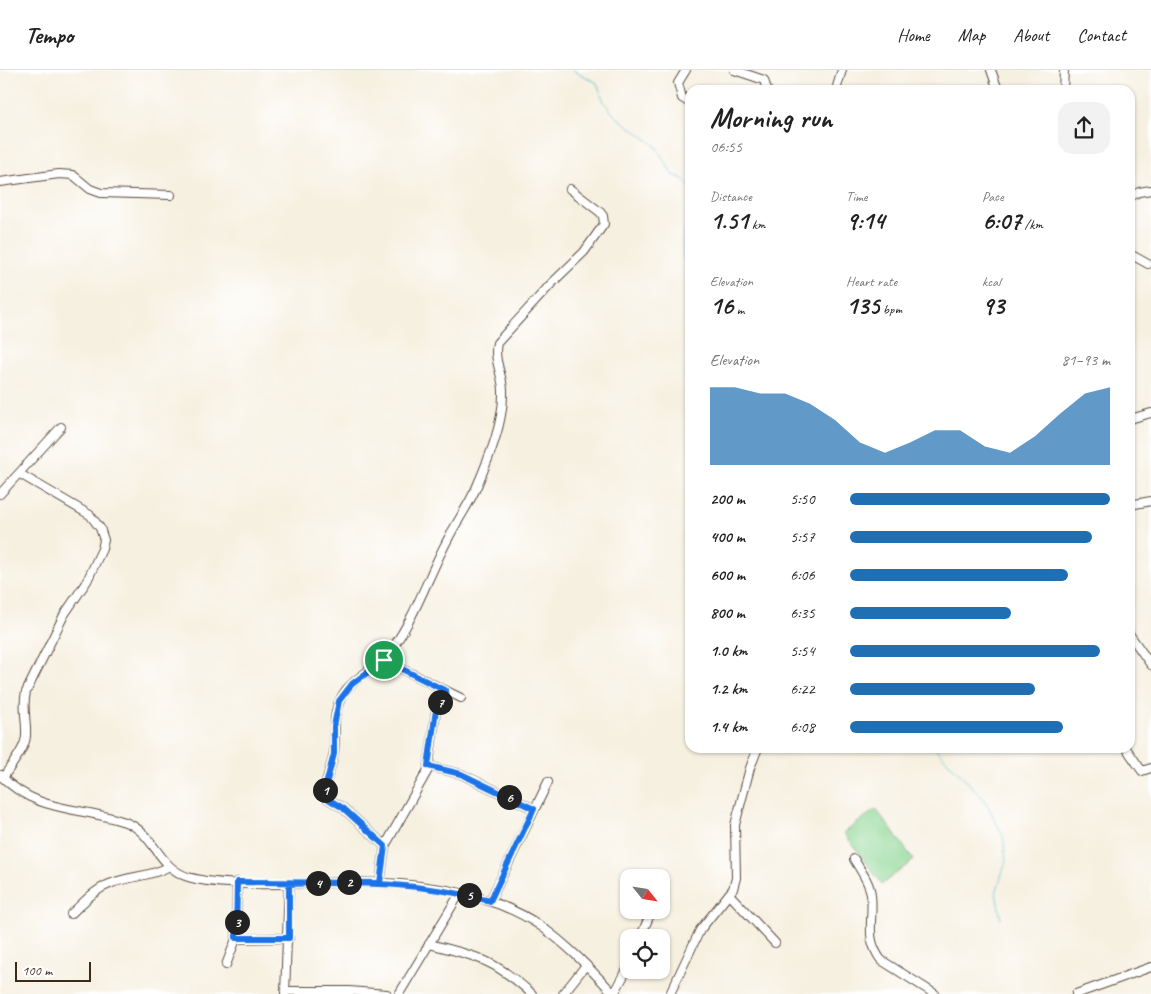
<!DOCTYPE html>
<html lang="en">
<head>
<meta charset="utf-8">
<style>
	body { margin:0; font-family:Caveat,sans-serif; background:#f2f2f2; color:#222; height:100vh; display:flex; flex-direction:column; font-size:19px; white-space:nowrap }
	* { box-sizing:border-box; margin:0 }
	p { font-size:16px; color:#767676 }
	.icon { flex:none; width:28px; height:28px; fill:none; stroke:currentColor; stroke-width:2; stroke-linecap:round; stroke-linejoin:round }
	.map { position:relative; flex:1; overflow:hidden }
	.sheet { position:absolute; left:685px; top:15px; width:450px; height:668px; display:flex; flex-direction:column; background:#fff; border-radius:15px; box-shadow:0 1px 4px #0004 }
	.sheet>* { flex:none }
	.needle { width:32px; rotate:120deg }
	.fabs { position:absolute; left:620px; top:799px; display:grid; gap:10px }
	.fabs a { display:grid; place-items:center; width:50px; height:50px; border-radius:10px; background:#fff; box-shadow:0 1px 4px #0004; font-size:25px }
	.scale { position:absolute; left:15px; bottom:12px; width:76px; box-sizing:border-box; padding-left:5px; border:2px solid #3b2a1e; border-top:0; font-size:14px; line-height:18px; white-space:nowrap; color:#3b2a1e; -webkit-text-stroke:4px #fff; paint-order:stroke }
	.pin { position:absolute; display:grid; place-items:center; width:42px; height:42px; color:#fff; margin:-21px; border:2px solid #fff; border-radius:50%; box-shadow:0 1px 5px #0007 }
	.km { position:absolute; width:25px; height:25px; margin:-12px; border-radius:50%; background:#222; color:#fff; font-size:14px; line-height:25px; text-align:center }
	.round { display:grid; place-items:center; flex:none; width:52px; height:52px; border-radius:15px; background:#f2f2f2 }
	.headline { display:flex; align-items:center; justify-content:space-between; height:85px; padding:0 25px }
	h1 { font-size:28px; font-weight:800; line-height:38px }
	.stats { display:grid; grid-template-columns:repeat(3,1fr); gap:8px; height:85px; padding:5px 25px }
	.stats div { display:grid; align-content:center }
	.stats b { font-size:25px; font-weight:800 }
	.stats small { font-size:14px; font-weight:400 }
	.stats p { font-size:14px }
	.chart { height:140px; padding:10px 25px }
	.chart p { display:flex; justify-content:space-between }
	.chart svg { width:100%; height:90px; margin-top:5px; fill:#1f6fb2; opacity:.7 }
	ul { padding:0 25px; list-style:none; font-size:16px }
	li { display:grid; grid-template-columns:80px 60px 1fr; align-items:center; height:38px }
	li i { height:12px; border-radius:6px; background:#1f6fb2 }
	header { display:flex; align-items:center; gap:30px; box-sizing:border-box; height:70px; padding:0 25px; background:#fff; border-bottom:1px solid #e0e0e0 }
	header strong { font-size:24px }
	nav { display:flex; gap:28px; margin-inline-start:auto; font-size:18px }
	.map>svg:first-child { display:block }
	.green { fill:#8bd692; stroke:#638058 }
	.lines { fill:none; stroke-linecap:round; stroke-linejoin:round }
	.stream { stroke:#50bacd; stroke-width:1 }
	.minor-casing { stroke:#57483b; stroke-width:10 }
	.minor { stroke:#fff; stroke-width:8 }
	.route-casing { stroke:#fff; stroke-width:10 }
	.route { stroke:#1a73e8; stroke-width:6 }
</style>
</head>
<body>
<header>
<strong>Tempo</strong>
<nav><a>Home</a><a>Map</a><a>About</a><a>Contact</a></nav>
</header>
<div class="map">
<svg width="1151" height="924" viewBox="0 0 1151 924">
	<rect width="100%" height="100%" fill="#fff"/>
	<filter id="ink" filterUnits="userSpaceOnUse"><feTurbulence type="fractalNoise" baseFrequency=".02" numOctaves="2"/><feDisplacementMap in="SourceGraphic" scale="10" xChannelSelector="R" yChannelSelector="G"/><feConvolveMatrix kernelMatrix="1 2 1 2 8 2 1 2 1" color-interpolation-filters="sRGB"/></filter>
	<filter id="wash" filterUnits="userSpaceOnUse"><feTurbulence type="fractalNoise" baseFrequency=".0096" numOctaves="4" result="noise"/><feDisplacementMap in="SourceGraphic" scale="20" xChannelSelector="R" yChannelSelector="G"/><feGaussianBlur stdDeviation="1.12" result="paint"/><feColorMatrix in="noise" values="0 0 0 0 0 0 0 0 0 0 0 0 0 0 0 0 0 1.4 0 .05"/><feComposite in="paint" operator="in"/></filter>
	<g filter="url(#wash)">
		<rect width="100%" height="100%" fill="#f6f0e0"/>
		<path class="green" d="M876,739L914,790L882,814L844,763Z"/>
		<g class="lines">
			<g class="stream">
				<path d="M573,0L597,13L604,32L615,46L655,75L672,104L683,109L690,117"/>
				<path d="M690,139C684,158 677,186 690,203"/>
				<path d="M935,678L985,730L1003,766L1006,791L996,823L1001,849"/>
			</g>
		</g>
	</g>
	<g filter="url(#ink)">
		<g class="lines">
			<defs>
				<g id="minor">
					<path d="M686,0L678,13L682,28L690,33"/>
					<path d="M734,0L764,10L767,20"/>
					<path d="M991,0L998,20"/>
					<path d="M836,20L842,0"/>
					<path d="M1063,20L1064,0"/>
					<path d="M0,112L59,104L73,105L90,119L101,123L171,125"/>
					<path d="M1130,127L1139,122L1151,120"/>
					<path d="M1130,184L1148,194"/>
					<path d="M1130,349L1151,343"/>
					<path d="M0,424L61,357"/>
					<path d="M1130,435L1151,431"/>
					<path d="M1130,565L1151,595"/>
					<path d="M384,590L461,628"/>
					<path d="M1126,678L1142,701L1151,698"/>
					<path d="M428,696L461,704L534,739"/>
					<path d="M0,705C38,744 79,736 125,752C154,762 158,798 188,807C222,817 284,814 320,813C392,810 482,815 542,857C569,876 591,900 614,924"/>
					<path d="M3,708C10,696 25,680 26,666C27,650 22,638 26,622L64,545L87,511L102,479L104,470L100,458L90,445L20,404"/>
					<path d="M385,776L343,738L328,729L324,722C326,708 332,696 334,682C336,665 332,646 340,630C350,608 377,599 391,580C416,546 428,506 448,469C457,451 469,435 477,416C489,388 504,352 503,321C503,305 493,290 497,273L551,214L584,182L604,154L603,146L600,142L570,119"/>
					<path d="M854,789C860,800 870,812 871,825C874,850 864,867 881,890L935,924"/>
					<path d="M380,813L385,776L428,700L436,640L446,621"/>
					<path d="M729,824L775,873"/>
					<path d="M490,831L548,712"/>
					<path d="M71,844C84,832 95,819 112,813C130,806 150,807 168,797"/>
					<path d="M640,868L652,840"/>
					<path d="M236,869L289,868"/>
					<path d="M429,874C477,886 495,890 532,924"/>
					<path d="M226,895L236,869L237,812"/>
					<path d="M286,921H349L387,924"/>
					<path d="M285,924L289,814"/>
					<path d="M399,924L460,823"/>
					<path d="M563,924L586,895"/>
					<path d="M614,924L629,896"/>
					<path d="M670,924L700,860L733,819L736,808L735,755L750,698L758,678"/>
					<path d="M1076,924L1151,897"/>
				</g>
			</defs>
			<use href="#minor" class="minor-casing"/>
			<use href="#minor" class="minor"/>
		</g>
	</g>
	<g class="lines" filter="url(#ink)">
		<defs>
			<path id="route" d="M384,590L352,614L339,631L334,656V684L324,722L328,729L343,738L385,776L380,813L237,812L236,868H289V814C357,811 425,813 490,831L534,739L461,704L428,696L436,640L446,621L384,590"/>
		</defs>
		<use href="#route" class="route-casing"/>
		<use href="#route" class="route"/>
	</g>
</svg>
<div class="fabs">
<a><svg class="needle" viewBox="-14 -14 28 28"><path d="M0-13l5 13h-10z" fill="#e53935"/><path d="M0 13l5-13h-10z" fill="#767676"/></svg></a>
<a><svg class="icon" aria-label="locate" viewBox="0 0 24 24"><circle cx="12" cy="12" r="6"/><path d="M12 2v4M12 18v4M2 12h4M18 12h4"/></svg></a>
</div>
<div class="scale">100 m</div>
<div class="pin" style="left:384px;top:590px;background:#1e9e55"><svg class="icon" aria-label="arrive" viewBox="0 0 24 24"><path d="M6 21V4h12l-3 4 3 4H6"/></svg></div>
<b class="km" style="left:325px;top:720px">1</b>
<b class="km" style="left:349px;top:812px">2</b>
<b class="km" style="left:237px;top:852px">3</b>
<b class="km" style="left:318px;top:813px">4</b>
<b class="km" style="left:469px;top:825px">5</b>
<b class="km" style="left:509px;top:727px">6</b>
<b class="km" style="left:440px;top:632px">7</b>
<section class="sheet">
<div class="headline"><div><h1>Morning run</h1><p>06:55</p></div><a class="round"><svg class="icon" aria-label="share" viewBox="0 0 24 24"><path d="M12 15V3M7 8l5-5 5 5M5 13v7h14v-7"/></svg></a></div>
<div class="stats">
<div><p>Distance</p><b>1.51<small> km</small></b></div>
<div><p>Time</p><b>9:14</b></div>
<div><p>Pace</p><b>6:07<small> /km</small></b></div>
</div>
<div class="stats">
<div><p>Elevation</p><b>16<small> m</small></b></div>
<div><p>Heart rate</p><b>135<small> bpm</small></b></div>
<div><p>kcal</p><b>93</b></div>
</div>
<div class="chart"><p><span>Elevation</span>81–93 m</p>
<svg viewBox="0 0 160 44" preserveAspectRatio="none"><path d="M0 44V6L10 6L20 9L30 9L40 14L50 22L60 33L70 38L80 33L90 27L100 27L110 35L120 38L130 30L140 19L150 9L160 6V44z"/></svg>
</div>
<ul>
<li><b>200 m</b>5:50<i style="width:100%"></i></li>
<li><b>400 m</b>5:57<i style="width:93%"></i></li>
<li><b>600 m</b>6:06<i style="width:84%"></i></li>
<li><b>800 m</b>6:35<i style="width:62%"></i></li>
<li><b>1.0 km</b>5:54<i style="width:96%"></i></li>
<li><b>1.2 km</b>6:22<i style="width:71%"></i></li>
<li><b>1.4 km</b>6:08<i style="width:82%"></i></li>
</ul>
</section>
</div>
</body>
</html>
